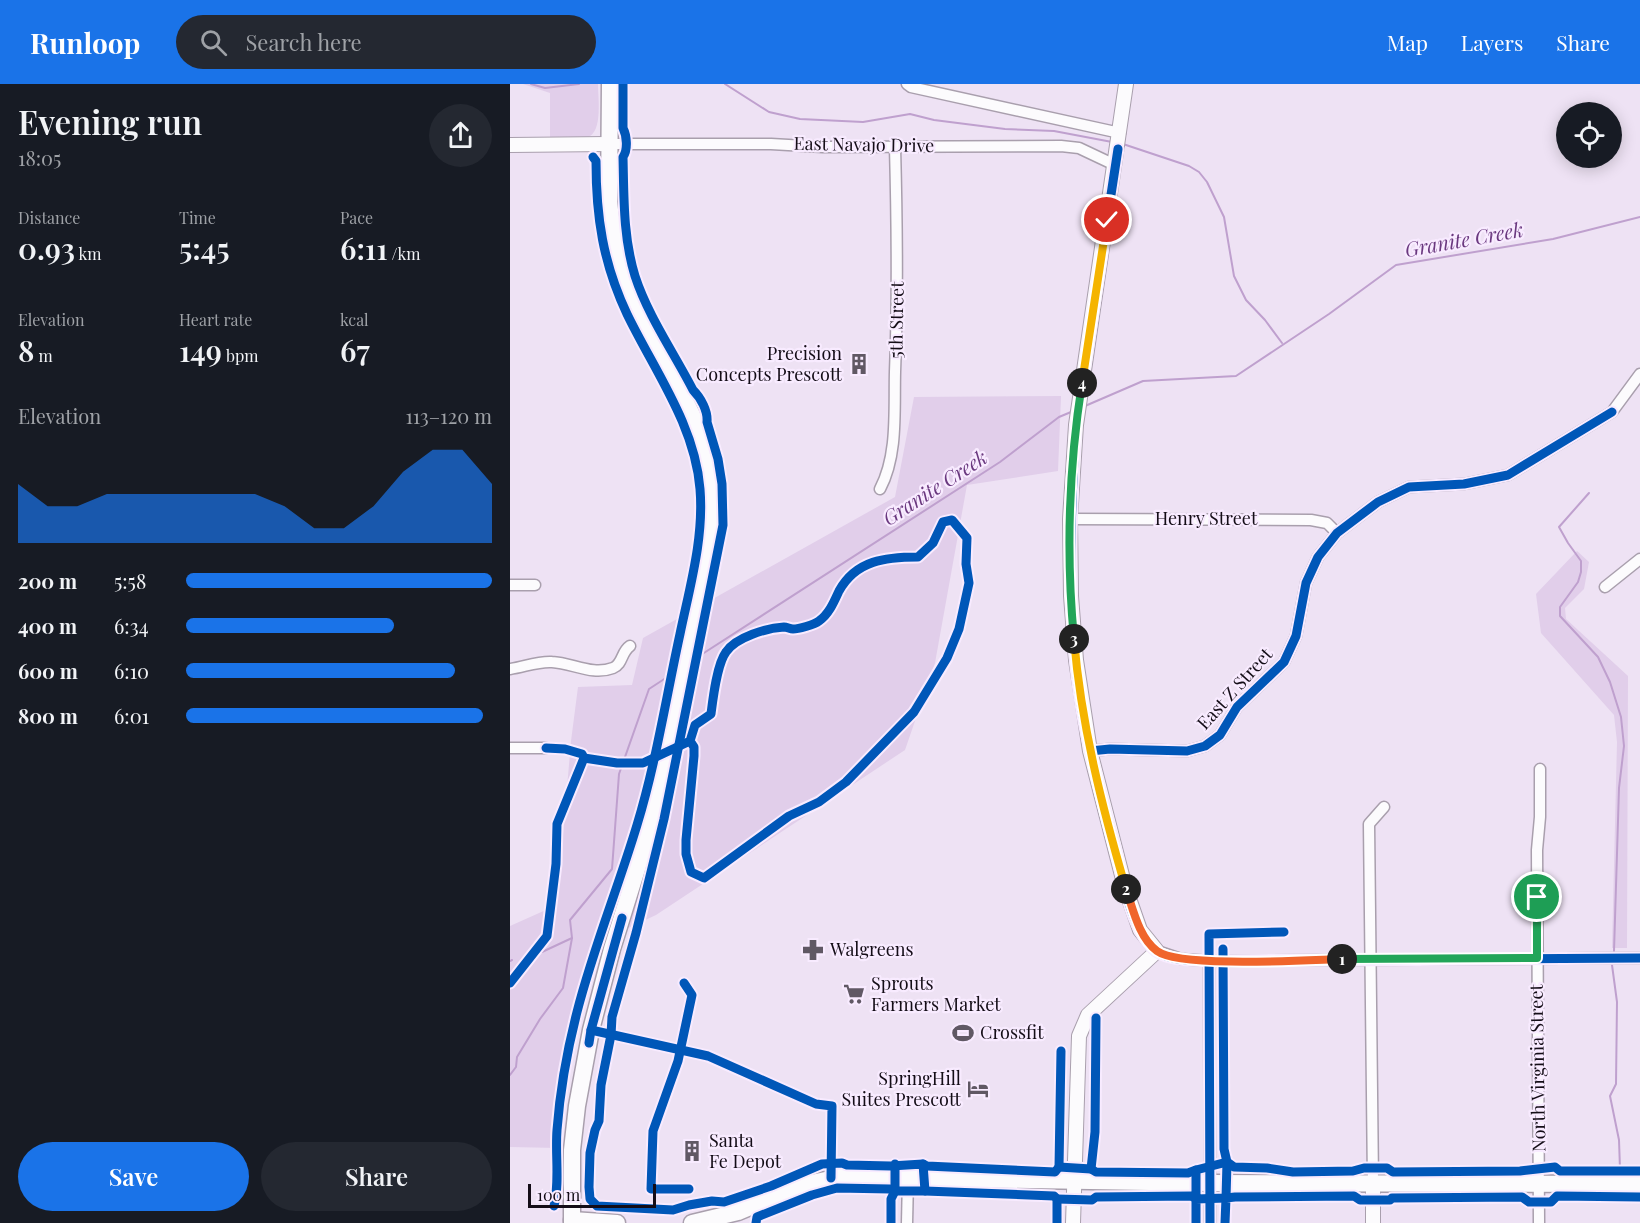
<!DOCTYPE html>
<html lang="en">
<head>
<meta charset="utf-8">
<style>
	body { margin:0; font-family:"Playfair Display",serif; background:#242831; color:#f1f3f6; height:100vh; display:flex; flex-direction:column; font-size:22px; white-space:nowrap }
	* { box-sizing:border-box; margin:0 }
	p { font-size:20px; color:#9ea1a6 }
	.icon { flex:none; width:33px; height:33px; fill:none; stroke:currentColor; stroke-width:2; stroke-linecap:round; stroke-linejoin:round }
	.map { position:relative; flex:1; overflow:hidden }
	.sheet { display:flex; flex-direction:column; background:#171b24; width:510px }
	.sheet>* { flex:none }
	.controls { position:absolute; left:1046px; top:18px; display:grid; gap:12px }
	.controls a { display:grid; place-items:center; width:66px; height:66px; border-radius:50%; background:#171b24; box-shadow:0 3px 15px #0003; font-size:30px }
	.scale { position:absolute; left:18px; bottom:15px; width:128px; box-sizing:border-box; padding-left:6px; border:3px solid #140d17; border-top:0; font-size:16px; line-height:21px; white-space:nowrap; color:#140d17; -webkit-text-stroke:4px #f8ebff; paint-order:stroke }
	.pin { position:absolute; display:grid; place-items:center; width:51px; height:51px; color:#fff; margin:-26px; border:3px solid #fff; border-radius:50%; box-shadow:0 2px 6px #0007 }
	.km { position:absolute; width:30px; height:30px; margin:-15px; border-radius:50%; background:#222; color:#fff; font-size:16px; line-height:30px; text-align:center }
	.round { display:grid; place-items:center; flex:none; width:63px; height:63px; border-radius:32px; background:#242831 }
	.head { display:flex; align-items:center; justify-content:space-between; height:102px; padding:0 18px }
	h1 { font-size:33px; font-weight:600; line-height:45px }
	.metrics { display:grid; grid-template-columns:repeat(3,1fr); gap:9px; height:102px; padding:6px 18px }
	.metrics div { display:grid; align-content:center }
	.metrics b { font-size:30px; font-weight:600 }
	.metrics small { font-size:16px; font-weight:400 }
	.metrics p { font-size:16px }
	.chart { height:168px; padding:12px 18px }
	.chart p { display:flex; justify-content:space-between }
	.chart svg { width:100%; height:108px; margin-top:6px; fill:#1a73e8; opacity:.7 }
	.action { display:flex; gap:12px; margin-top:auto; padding:12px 18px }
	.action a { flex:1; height:69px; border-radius:36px; background:#1a73e8; color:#fff; font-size:24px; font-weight:600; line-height:69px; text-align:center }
	.action a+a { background:#242831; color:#f1f3f6 }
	ul { padding:0 18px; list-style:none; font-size:20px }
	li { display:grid; grid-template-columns:96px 72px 1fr; align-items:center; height:45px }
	li i { height:15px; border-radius:8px; background:#1a73e8 }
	header { display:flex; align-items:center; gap:36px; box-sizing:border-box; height:84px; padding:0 30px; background:#1a73e8; color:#fff }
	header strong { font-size:28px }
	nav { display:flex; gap:33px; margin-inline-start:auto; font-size:21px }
	.search { width:420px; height:54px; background:#242831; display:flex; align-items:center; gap:15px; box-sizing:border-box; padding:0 21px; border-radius:33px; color:#9ea1a6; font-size:22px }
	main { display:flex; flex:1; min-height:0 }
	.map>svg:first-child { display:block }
	.green { fill:#e1ceea }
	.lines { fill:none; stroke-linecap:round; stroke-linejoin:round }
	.stream { stroke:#bfa0ce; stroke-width:2 }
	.minor-casing { stroke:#a99fad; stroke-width:13 }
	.tertiary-casing { stroke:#a99fad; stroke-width:16 }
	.primary-casing { stroke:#a99fad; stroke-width:19 }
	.minor { stroke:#fcfbfd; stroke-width:10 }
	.tertiary { stroke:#fcfbfd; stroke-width:14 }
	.primary { stroke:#fcfbfd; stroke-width:16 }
	.cycleway-casing { stroke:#f8ebff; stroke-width:13 }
	.cycleway { stroke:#0057b8; stroke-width:9 }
	.split-1-casing { stroke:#fff; stroke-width:12 }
	.split-2-casing { stroke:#fff; stroke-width:12 }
	.split-3-casing { stroke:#fff; stroke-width:12 }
	.split-4-casing { stroke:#fff; stroke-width:12 }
	.split-5-casing { stroke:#fff; stroke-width:12 }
	.split-1 { stroke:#22a559; stroke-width:8 }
	.split-2 { stroke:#f0652b; stroke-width:8 }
	.split-3 { stroke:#f5b400; stroke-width:8 }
	.split-4 { stroke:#22a559; stroke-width:8 }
	.split-5 { stroke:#f5b400; stroke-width:8 }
	.labels { text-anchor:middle; stroke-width:4.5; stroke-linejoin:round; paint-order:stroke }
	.street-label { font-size:18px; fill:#140d17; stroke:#f8ebff }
	.poi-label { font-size:18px; fill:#140d17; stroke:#f8ebff; text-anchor:start }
	.water-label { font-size:20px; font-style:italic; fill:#6a387f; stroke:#f8ebff }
</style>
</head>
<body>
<header>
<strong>Runloop</strong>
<div class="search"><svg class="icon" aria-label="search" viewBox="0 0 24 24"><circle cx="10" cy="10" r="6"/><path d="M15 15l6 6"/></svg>Search here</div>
<nav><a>Map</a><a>Layers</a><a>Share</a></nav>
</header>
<main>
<section class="sheet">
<div class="head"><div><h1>Evening run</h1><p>18:05</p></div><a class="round"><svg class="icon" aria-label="share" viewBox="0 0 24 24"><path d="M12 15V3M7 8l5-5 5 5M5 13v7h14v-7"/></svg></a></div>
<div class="metrics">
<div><p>Distance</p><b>0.93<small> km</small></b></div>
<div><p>Time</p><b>5:45</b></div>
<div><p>Pace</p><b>6:11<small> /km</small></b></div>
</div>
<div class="metrics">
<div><p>Elevation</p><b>8<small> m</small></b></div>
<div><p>Heart rate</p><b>149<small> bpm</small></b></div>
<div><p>kcal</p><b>67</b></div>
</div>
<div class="chart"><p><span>Elevation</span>113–120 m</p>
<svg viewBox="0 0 160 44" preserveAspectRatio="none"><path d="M0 44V20L10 29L20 29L30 24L40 24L50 24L60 24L70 24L80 24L90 29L100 38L110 38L120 29L130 15L140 6L150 6L160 20V44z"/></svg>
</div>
<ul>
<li><b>200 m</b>5:58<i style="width:100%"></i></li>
<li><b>400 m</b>6:34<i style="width:68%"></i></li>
<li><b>600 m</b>6:10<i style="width:88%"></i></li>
<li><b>800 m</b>6:01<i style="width:97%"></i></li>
</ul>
<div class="action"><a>Save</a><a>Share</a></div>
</section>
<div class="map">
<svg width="1130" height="1139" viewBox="0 0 1130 1139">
	<rect width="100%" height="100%" fill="#eee2f4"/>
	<g class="green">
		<path d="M13,0H88C88,13 93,48 78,53C67,57 52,54 40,54V9Z"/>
		<path d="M551,312L548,387L457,401L425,579L395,666L146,831L90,857L68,927L59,971L48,1064L0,1063V842L47,821L61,657L68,603L122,601L133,554L385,413L404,313Z"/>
		<path d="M1067,467L1079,478L1074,505L1055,524L1056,535L1118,592L1117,864H1102L1107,658L1104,631L1031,549L1026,510Z"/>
	</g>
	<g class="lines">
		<g class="stream">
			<path d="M21,0L35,4L69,0"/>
			<path d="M215,0L259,28L290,35L353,38L400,30L424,36L495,45L544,47L602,58"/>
			<path d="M613,60L679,82L689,88L697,98L714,133L724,192L736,216L755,236L772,259"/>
			<path d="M575,322L633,297L726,292L819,230L886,181L1043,155L1130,133"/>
			<path d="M1079,409L1049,443L1058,459L1071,477V488L1068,498L1050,523V532L1088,573L1100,598L1111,633L1114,662L1109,704L1104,867"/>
			<path d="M183,576L490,378L549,333L561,328"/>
			<path d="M32,868L62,854"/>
			<path d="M0,877L2,876"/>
			<path d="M1102,881L1107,918L1106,1000L1100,1012L1109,1056L1110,1085"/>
			<path d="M0,991L6,983L7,973L30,935L53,904L62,854L60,836L102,785L109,690L139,605L165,588"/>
		</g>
		<defs>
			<g id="minor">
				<path d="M397,0L401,3L610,49"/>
				<path d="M99,60H261L313,63L551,62L569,64L605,81"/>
				<path d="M370,405C388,371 384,327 385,288C388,213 387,138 385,63"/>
				<path d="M560,435L801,436L817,439L827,449"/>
				<path d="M0,501H25"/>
				<path d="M1095,503L1130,475"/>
				<path d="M0,585C14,583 28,577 42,578C63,579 82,592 103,584C113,580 111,568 120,562"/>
				<path d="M0,664H36"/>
				<path d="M580,667L600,665L677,667L695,662L710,651L727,623L774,578L786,552L796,499L808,473L827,449L868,418L899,403L954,400L998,391L1102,328L1130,290"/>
				<path d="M647,867L671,875L699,877L1130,874"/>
				<path d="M699,877L700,1139"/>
				<path d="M863,1099L859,740L874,723"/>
				<path d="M397,1139L398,1094"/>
				<path d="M1029,1139L1027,766L1030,733V685"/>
			</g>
			<g id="tertiary">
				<path d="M0,61L99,60"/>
				<path d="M863,1099V1139"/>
				<path d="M563,1139L569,952L578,931L647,867L630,846L615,803L580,667L566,576L561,512L560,435L566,341L616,0"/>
			</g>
			<g id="primary">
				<path d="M62,1136L107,1139"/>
				<path d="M62,1139V1066L67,1022L81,946L102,865L131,772L148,704L191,507L201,449V404L195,368L187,341L115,194L104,156L99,118L100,0"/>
				<path d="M182,1139L228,1128L293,1101L329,1093L699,1099L1130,1100"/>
			</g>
		</defs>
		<use href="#minor" class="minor-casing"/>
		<use href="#tertiary" class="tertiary-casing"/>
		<use href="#primary" class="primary-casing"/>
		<use href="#minor" class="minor"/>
		<use href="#tertiary" class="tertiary"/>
		<use href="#primary" class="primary"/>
		<defs>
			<g id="cycleway">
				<path d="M113,0V44C117,52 118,66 113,73C114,113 113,153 125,192C138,232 164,269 183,306C191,314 198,327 197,338L208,375L212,400L213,441L154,735L126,849L102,933L101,951L91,1001L89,1037L85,1046L80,1069L79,1103L80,1115L87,1122L163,1126L179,1121L202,1117L214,1118L261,1102L312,1080L332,1079L337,1081L381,1082L413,1080L415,1107H385V1080"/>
				<path d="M570,313L608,65"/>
				<path d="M566,341C560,436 556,531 572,626C580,674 594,720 606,767C613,796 622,848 646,867C660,877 683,876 699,877L1130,874"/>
				<path d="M580,667L600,665L677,667L695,662L710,651L727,623L774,578L786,552L796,499L808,473L827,449L868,418L899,403L954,400L998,391L1102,328"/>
				<path d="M74,674L107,679H133L180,657L184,663V672L176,756V770L181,788L194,794L279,732L309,718L336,698L404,628L437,574L449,545L459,499L456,480L457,454L442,436L433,438L423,459L408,473C376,473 346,476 329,507C324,518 319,530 309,537C304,541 288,545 283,545C280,545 277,543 274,543C257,544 226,553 216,568C207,580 203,614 201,630L185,641L180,657"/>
				<path d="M713,865L714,1065L717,1078L724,1083L757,1084L783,1088L843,1087L854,1084H877L883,1088L1010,1087L1045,1083L1050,1087H1130"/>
				<path d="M0,899L37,852L46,780L47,740L74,674L72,670L55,665L36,664"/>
				<path d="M174,899L182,911L168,977L143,1047L141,1105H179"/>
				<path d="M81,946L198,972L306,1020L322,1022L321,1094"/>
				<path d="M79,959L81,946L112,834"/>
				<path d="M413,1080L417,1082L545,1088L549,1083L581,1085L586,1088L678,1089L686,1086"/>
				<path d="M549,1083L551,967"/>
				<path d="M581,1085L585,1048L586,934"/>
				<path d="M415,1107L544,1112L547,1115V1139"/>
				<path d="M547,1115L582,1116L586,1113L681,1112L686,1115L716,1114L717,1078L686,1086V1139"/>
				<path d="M44,1122C50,1098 45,1071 47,1046C50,1006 57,967 67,928C83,865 108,804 127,741C146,679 156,614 170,550C180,502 194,454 190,405C185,341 144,286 117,230C93,179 86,133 86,77L83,73"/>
				<path d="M246,1139L247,1133L302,1111L327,1104L380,1105L385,1107L381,1115V1139"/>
				<path d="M700,1139L699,850L774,848"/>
				<path d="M715,1139L716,1114L725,1113L844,1112L850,1116H880L882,1114L1012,1113L1019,1118H1041L1047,1112L1130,1113"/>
			</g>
		</defs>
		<use href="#cycleway" class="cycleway-casing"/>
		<use href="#cycleway" class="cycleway"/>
	</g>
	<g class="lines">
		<defs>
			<path id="split-1" d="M832,875L1027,874V813"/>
			<path id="split-2" d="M616,805C623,825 629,854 647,867C670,884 797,876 832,875"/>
			<path id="split-3" d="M564,555C571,640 592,723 616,805"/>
			<path id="split-4" d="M564,555C556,471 559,382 572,299"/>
			<path id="split-5" d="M572,299L597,136"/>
		</defs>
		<use href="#split-1" class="split-1-casing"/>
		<use href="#split-2" class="split-2-casing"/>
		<use href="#split-3" class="split-3-casing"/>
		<use href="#split-4" class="split-4-casing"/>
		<use href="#split-5" class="split-5-casing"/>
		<use href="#split-1" class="split-1"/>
		<use href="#split-2" class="split-2"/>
		<use href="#split-3" class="split-3"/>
		<use href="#split-4" class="split-4"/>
		<use href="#split-5" class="split-5"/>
	</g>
	<defs>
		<symbol id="building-bare" viewBox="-9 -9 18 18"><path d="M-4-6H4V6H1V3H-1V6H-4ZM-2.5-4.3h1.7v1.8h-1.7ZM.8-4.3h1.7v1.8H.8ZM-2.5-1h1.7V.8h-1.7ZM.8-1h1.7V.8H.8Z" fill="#605864" stroke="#f8ebff" stroke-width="2.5" paint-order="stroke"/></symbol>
		<symbol id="pharmacy-bare" viewBox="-9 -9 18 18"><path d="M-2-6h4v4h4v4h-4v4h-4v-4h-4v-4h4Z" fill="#605864" stroke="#f8ebff" stroke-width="2.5" paint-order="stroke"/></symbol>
		<symbol id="supermarket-bare" viewBox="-9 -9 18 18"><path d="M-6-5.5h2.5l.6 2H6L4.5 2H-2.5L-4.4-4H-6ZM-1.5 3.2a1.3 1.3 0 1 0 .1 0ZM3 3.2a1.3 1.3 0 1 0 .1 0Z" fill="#605864" stroke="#f8ebff" stroke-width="2.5" paint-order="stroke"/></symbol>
		<symbol id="stadium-bare" viewBox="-9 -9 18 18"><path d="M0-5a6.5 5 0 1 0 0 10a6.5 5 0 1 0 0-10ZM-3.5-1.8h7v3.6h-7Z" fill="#605864" stroke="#f8ebff" stroke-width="2.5" paint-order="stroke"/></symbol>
		<symbol id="hotel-bare" viewBox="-9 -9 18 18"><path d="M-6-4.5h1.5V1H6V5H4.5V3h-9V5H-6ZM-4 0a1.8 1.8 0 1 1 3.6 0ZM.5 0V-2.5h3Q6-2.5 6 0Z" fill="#605864" stroke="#f8ebff" stroke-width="2.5" paint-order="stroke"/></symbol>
	</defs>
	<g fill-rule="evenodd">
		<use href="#building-bare" x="334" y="265" width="30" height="30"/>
		<use href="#pharmacy-bare" x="288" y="851" width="30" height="30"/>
		<use href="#supermarket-bare" x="329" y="895" width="30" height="30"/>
		<use href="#stadium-bare" x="438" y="934" width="30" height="30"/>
		<use href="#hotel-bare" x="453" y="990" width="30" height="30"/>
		<use href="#building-bare" x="167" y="1052" width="30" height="30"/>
	</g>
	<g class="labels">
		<g class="street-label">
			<text transform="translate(354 61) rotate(1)" y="6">East Navajo Drive</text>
			<text transform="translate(387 236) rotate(-89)" y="6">5th Street</text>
			<text x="696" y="441">Henry Street</text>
			<text transform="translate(725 605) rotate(-48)" y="6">East Z Street</text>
			<text transform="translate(1028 984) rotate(-91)" y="6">North Virginia Street</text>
		</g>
		<g class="poi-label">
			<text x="332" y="276" text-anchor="end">Precision<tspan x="332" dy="21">Concepts Prescott</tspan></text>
			<text x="320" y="872">Walgreens</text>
			<text x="361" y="906">Sprouts<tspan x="361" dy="21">Farmers Market</tspan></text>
			<text x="470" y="955">Crossfit</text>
			<text x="451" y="1001" text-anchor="end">SpringHill<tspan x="451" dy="21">Suites Prescott</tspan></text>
			<text x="199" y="1063">Santa<tspan x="199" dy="21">Fe Depot</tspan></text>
		</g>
		<g class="water-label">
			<text transform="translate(954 156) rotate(-10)" y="7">Granite Creek</text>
			<text transform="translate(425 404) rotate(-33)" y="7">Granite Creek</text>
		</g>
	</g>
</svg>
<div class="controls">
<a><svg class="icon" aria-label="locate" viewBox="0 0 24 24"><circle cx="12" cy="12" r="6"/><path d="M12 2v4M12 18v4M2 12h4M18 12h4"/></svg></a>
</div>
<div class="scale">100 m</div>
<div class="pin" style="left:1027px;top:813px;background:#1e9e55"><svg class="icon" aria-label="arrive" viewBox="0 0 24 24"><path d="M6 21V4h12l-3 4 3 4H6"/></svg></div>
<div class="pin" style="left:597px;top:136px;background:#d93025"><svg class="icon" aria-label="check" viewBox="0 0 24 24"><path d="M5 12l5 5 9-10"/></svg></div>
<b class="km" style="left:832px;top:875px">1</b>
<b class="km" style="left:616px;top:805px">2</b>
<b class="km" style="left:564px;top:555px">3</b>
<b class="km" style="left:572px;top:299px">4</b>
</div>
</main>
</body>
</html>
